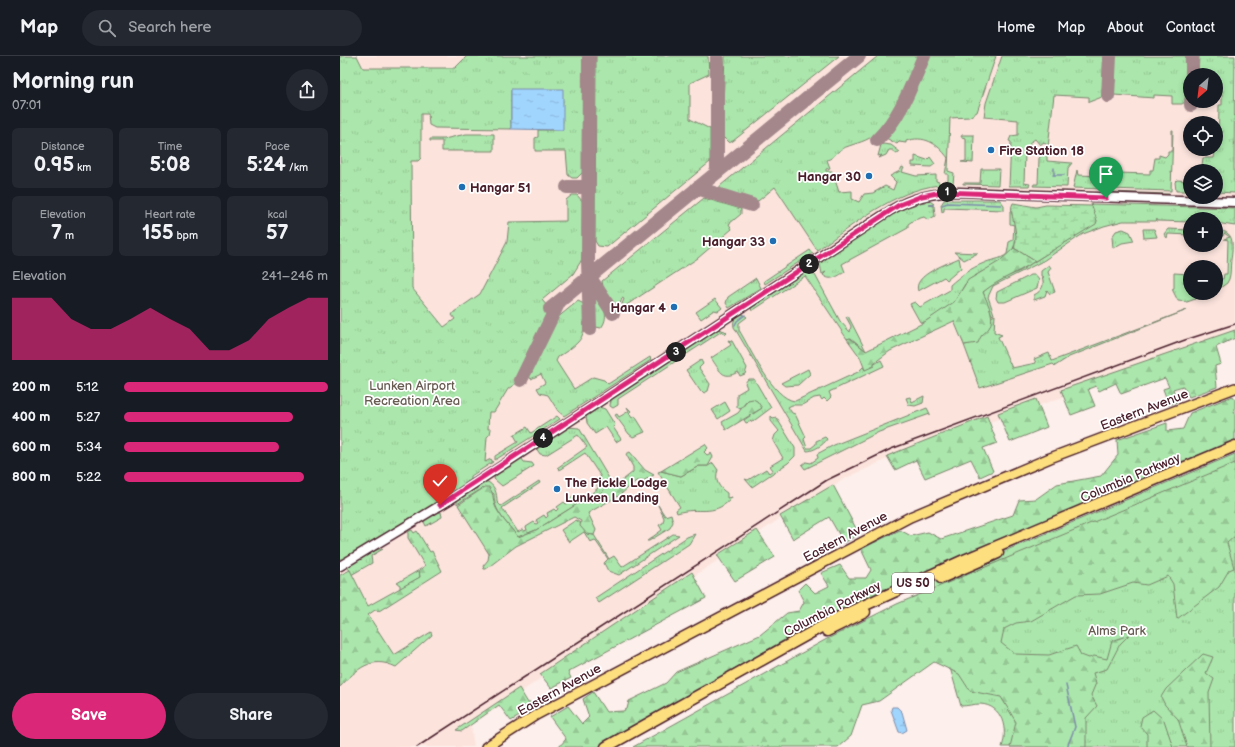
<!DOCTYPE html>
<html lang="en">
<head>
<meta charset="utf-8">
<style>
	body { margin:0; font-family:"Balsamiq Sans",sans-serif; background:#242831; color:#f1f3f6; height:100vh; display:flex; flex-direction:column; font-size:15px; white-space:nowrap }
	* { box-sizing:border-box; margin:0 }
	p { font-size:13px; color:#9ea1a6 }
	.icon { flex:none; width:22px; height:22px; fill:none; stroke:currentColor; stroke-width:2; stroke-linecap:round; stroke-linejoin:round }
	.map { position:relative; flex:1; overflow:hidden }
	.panel { display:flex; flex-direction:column; background:#171b24; width:340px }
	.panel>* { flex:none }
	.needle { width:26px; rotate:208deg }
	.fabs { position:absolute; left:843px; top:12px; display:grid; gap:8px }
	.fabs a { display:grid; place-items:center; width:40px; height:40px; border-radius:50%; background:#171b24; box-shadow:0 2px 6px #0003; font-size:20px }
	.pin { position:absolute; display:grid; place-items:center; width:34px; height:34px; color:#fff; margin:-41px -17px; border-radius:50% 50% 50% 0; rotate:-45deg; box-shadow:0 0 4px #0007 }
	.pin .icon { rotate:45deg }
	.km { position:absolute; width:20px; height:20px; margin:-10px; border-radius:50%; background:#222; color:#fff; font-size:11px; line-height:20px; text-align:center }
	.round { display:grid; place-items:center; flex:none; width:42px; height:42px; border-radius:21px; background:#242831 }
	.summary { display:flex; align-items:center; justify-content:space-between; height:68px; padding:0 12px }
	h1 { font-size:22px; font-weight:800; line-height:30px }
	.metrics { display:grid; grid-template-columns:repeat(3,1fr); gap:6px; height:68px; padding:4px 12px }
	.metrics div { display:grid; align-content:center; border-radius:6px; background:#242831; text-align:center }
	.metrics b { font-size:20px; font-weight:800 }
	.metrics small { font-size:11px; font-weight:400 }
	.metrics p { font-size:11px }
	.chart { height:112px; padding:8px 12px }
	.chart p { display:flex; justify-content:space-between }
	.chart svg { width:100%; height:72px; margin-top:4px; fill:#db2777; opacity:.7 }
	.cta { display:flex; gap:8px; margin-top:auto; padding:8px 12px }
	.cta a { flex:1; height:46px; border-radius:24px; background:#db2777; color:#fff; font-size:16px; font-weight:800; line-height:46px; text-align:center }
	.cta a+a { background:#242831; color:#f1f3f6 }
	ul { padding:0 12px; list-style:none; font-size:13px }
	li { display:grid; grid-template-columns:64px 48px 1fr; align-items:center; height:30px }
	li i { height:10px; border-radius:5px; background:#db2777 }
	header { display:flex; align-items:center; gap:24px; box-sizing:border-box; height:56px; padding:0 20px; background:#171b24; border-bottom:1px solid #363941 }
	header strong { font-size:19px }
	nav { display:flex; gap:22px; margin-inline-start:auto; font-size:14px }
	.search { width:280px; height:36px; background:#242831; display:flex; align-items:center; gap:10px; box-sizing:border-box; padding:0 14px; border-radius:22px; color:#9ea1a6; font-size:15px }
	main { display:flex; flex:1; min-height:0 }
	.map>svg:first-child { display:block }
	.built { fill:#fce4dd; fill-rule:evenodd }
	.grass { fill:url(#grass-tufts); stroke:#7a836c }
	.forest { fill:url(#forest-firs); stroke:#7a836c }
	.wetland { fill:url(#wetland-marsh); stroke:#7a836c }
	.water { fill:url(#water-ripples); stroke:#7e8caa }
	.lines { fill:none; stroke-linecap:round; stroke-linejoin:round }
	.stream { stroke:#7e8caa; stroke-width:1.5 }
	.taxiway { stroke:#a4878b; stroke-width:14 }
	.secondary-casing { stroke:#4a1f2b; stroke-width:11 }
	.primary-casing { stroke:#4a1f2b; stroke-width:12 }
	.highway-casing { stroke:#4a1f2b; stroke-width:13 }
	.secondary { stroke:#fff; stroke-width:8 }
	.primary { stroke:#fddf80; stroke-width:9 }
	.highway { stroke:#fddf80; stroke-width:10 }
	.rail { stroke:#4a1f2b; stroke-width:1.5 }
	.route-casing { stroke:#fff; stroke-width:8 }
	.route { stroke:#db2777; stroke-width:5 }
	.poi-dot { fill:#1f6fb2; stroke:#fff; stroke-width:1.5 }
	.labels { text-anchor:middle; stroke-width:3.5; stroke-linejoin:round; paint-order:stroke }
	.shield { fill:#fff; stroke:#80626b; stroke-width:1 }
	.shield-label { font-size:12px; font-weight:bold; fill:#4a1f2b }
	.poi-label { font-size:13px; font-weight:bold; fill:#4a1f2b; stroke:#fff; text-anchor:start }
	.park-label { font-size:13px; fill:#675b52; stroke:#fff }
	.street-label { font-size:13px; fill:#4a1f2b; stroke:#fff }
</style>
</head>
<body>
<header>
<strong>Map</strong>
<div class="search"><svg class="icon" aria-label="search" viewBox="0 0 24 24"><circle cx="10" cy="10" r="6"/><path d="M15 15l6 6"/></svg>Search here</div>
<nav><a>Home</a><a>Map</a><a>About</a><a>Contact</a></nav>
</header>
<main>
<section class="panel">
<div class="summary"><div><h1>Morning run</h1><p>07:01</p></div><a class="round"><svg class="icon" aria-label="share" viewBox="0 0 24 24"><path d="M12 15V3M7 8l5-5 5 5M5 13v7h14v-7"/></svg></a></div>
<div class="metrics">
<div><p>Distance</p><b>0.95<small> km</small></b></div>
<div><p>Time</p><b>5:08</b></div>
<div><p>Pace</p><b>5:24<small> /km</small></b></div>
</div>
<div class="metrics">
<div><p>Elevation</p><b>7<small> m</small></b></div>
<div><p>Heart rate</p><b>155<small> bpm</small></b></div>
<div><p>kcal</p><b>57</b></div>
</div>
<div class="chart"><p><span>Elevation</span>241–246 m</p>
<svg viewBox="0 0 160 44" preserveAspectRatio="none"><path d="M0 44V6L10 6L20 6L30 19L40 25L50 25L60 19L70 12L80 19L90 25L100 38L110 38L120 32L130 19L140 12L150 6L160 6V44z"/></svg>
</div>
<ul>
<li><b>200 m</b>5:12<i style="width:100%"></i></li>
<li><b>400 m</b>5:27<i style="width:83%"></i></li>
<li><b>600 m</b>5:34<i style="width:76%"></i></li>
<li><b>800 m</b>5:22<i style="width:88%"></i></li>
</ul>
<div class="cta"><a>Save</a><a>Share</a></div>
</section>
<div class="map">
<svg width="895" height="691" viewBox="0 0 895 691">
	<defs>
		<pattern id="grass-tufts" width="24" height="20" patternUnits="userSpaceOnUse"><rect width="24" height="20" fill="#abe7ac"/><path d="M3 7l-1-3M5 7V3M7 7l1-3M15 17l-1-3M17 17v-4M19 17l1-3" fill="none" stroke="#95c694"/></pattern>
		<pattern id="forest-firs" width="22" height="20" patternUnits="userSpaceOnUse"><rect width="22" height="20" fill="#abe7ac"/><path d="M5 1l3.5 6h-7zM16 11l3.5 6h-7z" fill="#95c694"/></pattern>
		<pattern id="wetland-marsh" width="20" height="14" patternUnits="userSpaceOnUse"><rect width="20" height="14" fill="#abe7ac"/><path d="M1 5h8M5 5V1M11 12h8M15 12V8" fill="none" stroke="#95c694"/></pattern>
		<pattern id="water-ripples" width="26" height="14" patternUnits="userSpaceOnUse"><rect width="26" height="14" fill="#a0d5fe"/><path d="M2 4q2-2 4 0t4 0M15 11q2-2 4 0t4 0" fill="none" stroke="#8bb6da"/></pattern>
	</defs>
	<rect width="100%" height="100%" fill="#fdefeb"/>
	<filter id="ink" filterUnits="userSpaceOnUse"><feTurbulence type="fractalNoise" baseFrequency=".025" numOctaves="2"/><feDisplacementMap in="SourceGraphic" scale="8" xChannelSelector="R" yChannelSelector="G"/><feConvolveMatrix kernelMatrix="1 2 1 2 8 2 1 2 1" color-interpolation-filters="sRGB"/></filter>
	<g filter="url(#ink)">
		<g class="built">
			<path d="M0,0H895V142L869,141H876V115H850V140L578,138L143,418L140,415V411L105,271L72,232L71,93ZM850,19H876V45H850ZM850,67H876V93H850Z"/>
			<path d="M620,143L895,152V283L567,394L504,423L465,446L131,669L134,691H0V513L38,493L105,452L549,161L584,146ZM850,163H876V189H850ZM850,211H876V237H850Z"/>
		</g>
		<g class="grass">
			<path d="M0,0H17L23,12H115L127,0H242L243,3V116L237,122H232L228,119L226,95H195V82L198,81V74H223L171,33V73L95,72L89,69L88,58H81V102L78,105H71L72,232L104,271L115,263L112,259L114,256L140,238L167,186L169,166L226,165V144L232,139H237L243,146V199L241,205L233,218L202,244L213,257L178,326L168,333L154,356H149L148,373H151L150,378L147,381L145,406L151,403L153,406L131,420V426L59,472L0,506Z"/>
			<path d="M256,0H368L369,18L350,27V63L370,73V106L267,191L258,190L255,185Z"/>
			<path d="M385,0H499L393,85L389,87L383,81L382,74Z"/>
			<path d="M538,0H578C567,28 558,62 533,80C523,87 511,88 502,93C495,97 494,102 487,104L490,112L486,113V115H492L499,136L512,135V143L519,146L524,138L533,137L545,130L553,134L556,126L550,120L560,115L562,111L564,112L562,116L576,120L596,119V125L599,126V129C553,135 515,168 477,194L435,131L418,145L380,134V130Z"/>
			<path d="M589,0H656L637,56L629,61L610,62L608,115L614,117L613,128L604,129V125H608V118H605L608,102C597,87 584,79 566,85V87L559,86L557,88L546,82C567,58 577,29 589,0Z"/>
			<path d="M662,0H764L762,41L749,46V41L714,39L708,91L704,86L700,89L695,83L689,87L692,90L688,94L690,98H685L684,127L690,128L689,130H669L671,86L669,85L671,80L678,79V64L644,61L646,47Z"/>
			<path d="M775,0H847L845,46L842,48H832V40L814,39V42L774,39Z"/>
			<path d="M859,0H895L894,125H895V137L876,136V115H865L862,109L863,102H874L875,94H878L879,49H882V37L876,36V19H858Z"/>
			<path d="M832,74H833L831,135L769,133L770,114L772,112H775L777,117L810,118V114H813L815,102H819V99L825,101L828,98V95H832Z"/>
			<path d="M126,78H154V95H102V85H90V83H104Z"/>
			<path d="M622,79H634L633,107L621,106L626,105V82L621,81Z"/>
			<path d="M543,88L551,89L560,96L556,98L553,94H549L546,99L539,102L542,99L538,100L541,89Z"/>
			<path d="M707,95V105L732,107L728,112L727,131L693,130L694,128H698L699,102Z"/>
			<path d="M575,100L587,104L590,101L595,108L591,111L572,110V106H575Z"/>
			<path d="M641,113H659L658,129L623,128V127H640Z"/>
			<path d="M737,114L738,119L762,120V118H765V133L733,132Z"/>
			<path d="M837,124L850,125V135H836L835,126Z"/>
			<path d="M771,136L829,138L827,140L773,138Z"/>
			<path d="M364,142L401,153V158L389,168L392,173L358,202L285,250L282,248L284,243L282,242L280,248L272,249L264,236L262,225Z"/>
			<path d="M604,144H660L664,149V154L604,152V155L602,156L601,149Z"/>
			<path d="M590,145L594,148L589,149L594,150L595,160L588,164L584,161L574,164L568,168V172L502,208L505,216C497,220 491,226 483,219L486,216L482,218L480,208L487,201C518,181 552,151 590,145Z"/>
			<path d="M751,148L895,152V170L876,167V163H850V166L817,165V163L816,165H783L764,170L743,178L703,205L653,230L648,241L654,258L652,259L643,236L657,225L680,215L757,165Z"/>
			<path d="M670,155C674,159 675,168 676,174C680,204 648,210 629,224C622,229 620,241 613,247C605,254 593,261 583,267L580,266L570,248L575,246L580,251L610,234V229C620,220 631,212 644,207C652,203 660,204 667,198L669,186L673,184L674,169L670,168Z"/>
			<path d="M783,173L790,176L794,185L782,187L773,192L772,181L776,175Z"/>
			<path d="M803,173H814L817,181L804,182Z"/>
			<path d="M828,173L850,174V179L828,178L827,182L824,178Z"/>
			<path d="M876,174C895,175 893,187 891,204C890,211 891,217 889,223L887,227L876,235V222L883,223L884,218H887L888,184L884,183L890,181L884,177L883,180L876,179Z"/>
			<path d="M470,194L473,197L425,228L424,225Z"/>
			<path d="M614,196L638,197L624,204Z"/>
			<path d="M619,202L621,212L607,224L604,221L578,235C572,219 609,207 619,202Z"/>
			<path d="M709,209L711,212L708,216L715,236L710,238L707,234L705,240L694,244V239C702,235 705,229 702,221H704L701,220V215Z"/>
			<path d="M465,216H470L475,219L500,265L510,276L511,270L506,261L508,260L526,295L511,282L507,283L465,220L412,255L411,252Z"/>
			<path d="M834,217L850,218V237H872L847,246L838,245L832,233L834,232Z"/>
			<path d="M691,219H695L699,224L697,232L665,246H658L656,242L657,236Z"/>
			<path d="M416,222L421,232L389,252L386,247L388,241Z"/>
			<path d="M255,242H258C265,253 269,261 261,272L256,271C251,264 251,249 255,242Z"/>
			<path d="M375,243L382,252L378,255L374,254L361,263L356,256Z"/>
			<path d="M238,245L244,248C244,282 247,282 218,301L216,305L234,333L253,321L264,324L268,328L310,301L311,304L224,360L218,355L208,339L200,337L197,332L205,327L201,318L191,323L188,319L217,262Z"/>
			<path d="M847,254L729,301L715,310L713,308L640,332L624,289C638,288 648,274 651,261L655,259L654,276L662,279L658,281L672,312L696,307L694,303L709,297L712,305Z"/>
			<path d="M403,258L407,261L399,267V274C410,292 433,343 455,345L518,316L523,311L525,314L541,304L544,310L489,336L491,341L487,345L484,342L482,344L480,341L474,342L462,349H452L448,351L452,357L455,358L466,381L464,383L467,392H471L476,388V385L485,381L487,383C484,389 473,395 467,395L394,271C392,263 397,260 403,258Z"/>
			<path d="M378,273L385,275L387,277L385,279L382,275L278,343V349L273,352L270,350L271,342Z"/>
			<path d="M388,284L392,285L407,312L405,318L400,320L398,316C382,325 380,314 371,302L391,289Z"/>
			<path d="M361,304L363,308L359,312L370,328L368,335L364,337L362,335L361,336L346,314Z"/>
			<path d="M468,313L470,318L458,329L445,330L441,327Z"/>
			<path d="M408,323H414L431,352L415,364L406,367L404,364L422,352L408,344L400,353L397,351V338L407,332L405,327Z"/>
			<path d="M584,340L583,347L575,350L569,349L566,342L570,341L572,346Z"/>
			<path d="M385,346L390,355L378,363L372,354Z"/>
			<path d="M259,351L265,353L275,369L273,371L281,383L276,386L266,371L255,378L247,367L246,360Z"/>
			<path d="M287,351L291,355L289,357L292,362L295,360L305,376L293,381L289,378L275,359L277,358L279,361L289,355Z"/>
			<path d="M587,352L590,358L539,376L465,413L462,409L466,406L471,407L478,402L477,398L494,389Z"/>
			<path d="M217,360L220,363L155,404V400L178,386L174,379L187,371L191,377Z"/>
			<path d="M431,360L433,362L436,361L455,392V400L448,407L412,431L405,423L408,424L426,413L429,417L433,414L430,410L443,402L433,385L435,379L439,375L431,365Z"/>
			<path d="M228,371L239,372L270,424L261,438L251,443L248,440L258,432L256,425L261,421L245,397L219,414L217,412L247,391L238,379L206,399L200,398L196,392Z"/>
			<path d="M895,398V691H662C668,674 663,649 640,648C634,648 627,650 621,650L586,528Z"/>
			<path d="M184,400L182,403L184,406L192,407L194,410L162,430L154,423L156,418Z"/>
			<path d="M373,407L378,414C374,424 379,432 387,437V442L392,441L391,443C372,462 359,450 337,457L336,454L340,451L318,416L321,415L341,420L359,410H368Z"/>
			<path d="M146,425C155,429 157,437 157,446L161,450L199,425L200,427L162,452L178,476L183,473L184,475L187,474L186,471L194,466L196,468L198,467L196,464L204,459L206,462L208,460L207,457L214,453L216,455L218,453L217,451L224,446L226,448L229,446L228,444L234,439L236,442L239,440L242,445L196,474L178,481C168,468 153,455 154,438L145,431L117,448V444Z"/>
			<path d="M318,449L325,460L331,458L333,466L330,472L309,485H307L322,474L319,469L323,467L324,462Z"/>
			<path d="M97,456H101L102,461L86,470L84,466L85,463Z"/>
			<path d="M236,464L240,467L247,478L254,479L269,503L274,500L282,511L333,478L339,479L279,519L268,515L264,507L268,503L255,484L250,486L244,476L229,486L221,474Z"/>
			<path d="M355,478L349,488L259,547L255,542L347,481Z"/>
			<path d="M38,493H43L31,500L32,507L11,519L10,514L5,510Z"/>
			<path d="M79,514L80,521L60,533V529L57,527Z"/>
		</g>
		<g class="forest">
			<path d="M674,192L695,205C678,217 659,223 643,236C647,247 656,260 649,272C644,279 642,276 638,287L624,289L614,265L550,295L534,307V310L525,314L520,301L507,283L510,282L526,295L583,267L614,246L628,224L660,205Z"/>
			<path d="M895,274V282L876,291L881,308L875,310L877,331L849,341L843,330L833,333L837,346L829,349L823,333L829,331L825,322L781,338L776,327L759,335L756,330L748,333L755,350L731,359L721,334Z"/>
			<path d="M893,340L895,343V384L609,505L513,549L439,587L259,691H219L226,683L210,661L228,650L242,668L249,661L243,643L253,636L266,656L283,655L287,653L289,645L326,627L336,616L420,579L447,557L459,555L464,546L458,534L465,527L475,537L489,530L481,517L500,509L509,522H526L531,514L521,493L560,474L571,480L588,476L601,483L673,459L679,444L696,443L717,428L761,420L778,399L777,384L827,367V375L843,373L850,357Z"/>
			<path d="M413,343L417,345L422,352L386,374L382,366L398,357L408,344Z"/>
			<path d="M696,343L707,371L670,386L658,357Z"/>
			<path d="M647,360L657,387L643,392L653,415L640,421L631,403L585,422L576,404L555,414L547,400Z"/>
			<path d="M365,388L368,392L364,396L367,399L371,397L373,401L368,410H359L341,420L321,415Z"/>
			<path d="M290,396L305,414L314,419L303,425H296L280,439L248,457L256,474L254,479L247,478L240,470L241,465L234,461L176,490L146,513H144L143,510L148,504L149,498L118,449L145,431H149C155,440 152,444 156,452C161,462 171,472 178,481L196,474L242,445L261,438L270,424L274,431L293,416V411L286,398Z"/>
			<path d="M895,407V480L887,487L894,512L889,514L879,531L837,563L833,528L828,520L807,529L793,527L760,538L736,539L691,565L676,567L664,573L661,587L675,598L709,599L736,590L741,599L749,602L754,600L767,603L772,585L789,579L780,588L767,613L753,617L756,627L751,639L757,650L746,662V691H670L676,666L661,641L630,635L619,618L594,606L539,645L522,649L511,680L498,691H293L485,584L557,548Z"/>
			<path d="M493,429L519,478L504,487L489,461L453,483L440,460Z"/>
			<path d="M72,474L74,477L77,475L90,496L92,495L102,515L39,555L35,554L28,559L54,599L91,576L92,579L56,611C31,599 17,613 0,631V519L10,514L28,550L80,521L79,514L85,510L68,482V476Z"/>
			<path d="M417,474L435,501L395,525L377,499Z"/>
			<path d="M352,516L366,542L228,616L231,622L211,632L200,618Z"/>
			<path d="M863,598L873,601L866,617L874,623L869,637L870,691H847L838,663L825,649L821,641L826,633Z"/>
			<path d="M179,632L188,647L199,646L200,648L171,665L159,649L122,675L116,674Z"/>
			<path d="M813,654L824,664L833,691H807V678L800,670L802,661Z"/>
		</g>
		<path class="wetland" d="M673,147L696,151L706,149L752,150L757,165L756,168L695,205L674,192C681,177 667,155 673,147Z"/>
		<g class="water">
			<path d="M171,33H223V74L171,73Z"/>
			<path d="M552,651H557L562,656L567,674L562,677L559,676L551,654Z"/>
		</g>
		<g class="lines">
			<g class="stream">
				<path d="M874,114L875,115"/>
				<path d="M713,119H724"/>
				<path d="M714,119V112"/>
				<path d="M590,149H593"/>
				<path d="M602,149L608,147L661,149"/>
				<path d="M395,269L397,265L405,259"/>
				<path d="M726,629L735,671L727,691"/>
			</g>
			<g class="taxiway">
				<path d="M249,0L248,205L250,273"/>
				<path d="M852,19V0"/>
				<path d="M768,40L770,0"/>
				<path d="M851,49V45"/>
				<path d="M537,84C561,61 571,30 584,0"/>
				<path d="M377,116V0"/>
				<path d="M227,131H249"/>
				<path d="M357,132L412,149"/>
				<path d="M249,220L273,257"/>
				<path d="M210,253L519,0"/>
				<path d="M181,324L219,246"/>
			</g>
			<defs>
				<path id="secondary" d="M0,510L111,443L551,154C572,141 593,137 618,136L895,146"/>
				<path id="primary" d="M146,691L196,659L570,461L710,402L895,332"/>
				<g id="highway">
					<path d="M601,522L658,497"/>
					<path d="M487,575L525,556"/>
					<path d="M266,691L499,561L624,504L895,390"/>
				</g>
			</defs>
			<use href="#secondary" class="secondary-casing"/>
			<use href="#primary" class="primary-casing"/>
			<use href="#highway" class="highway-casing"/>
			<use href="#secondary" class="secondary"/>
			<use href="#primary" class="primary"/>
			<use href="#highway" class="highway"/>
			<path class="rail" d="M77,691L487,424L551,393L845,284L895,268"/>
		</g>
	</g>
	<g class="lines" filter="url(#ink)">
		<defs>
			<path id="route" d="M100,449L559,149L582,140L602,136L766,142"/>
		</defs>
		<use href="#route" class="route-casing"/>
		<use href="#route" class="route"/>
	</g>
	<g class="poi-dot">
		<circle cx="651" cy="94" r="4"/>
		<circle cx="529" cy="120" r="4"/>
		<circle cx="122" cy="131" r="4"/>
		<circle cx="433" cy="185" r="4"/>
		<circle cx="334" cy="251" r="4"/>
		<circle cx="217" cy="433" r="4"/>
	</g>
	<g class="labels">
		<rect class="shield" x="552" y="517" width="42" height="20" rx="3"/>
		<g class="shield-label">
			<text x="573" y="531">US 50</text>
		</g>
		<g class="poi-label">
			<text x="659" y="99">Fire Station 18</text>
			<text x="521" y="125" text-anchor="end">Hangar 30</text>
			<text x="130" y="136">Hangar 51</text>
			<text x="425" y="190" text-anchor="end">Hangar 33</text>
			<text x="326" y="256" text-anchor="end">Hangar 4</text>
			<text x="225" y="431">The Pickle Lodge<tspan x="225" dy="15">Lunken Landing</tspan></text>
		</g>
		<g class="park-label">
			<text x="72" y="334">Lunken Airport<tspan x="72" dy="15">Recreation Area</tspan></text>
			<text x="777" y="579">Alms Park</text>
		</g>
		<g class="street-label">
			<text transform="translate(804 353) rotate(-21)" y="5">Eastern Avenue</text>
			<text transform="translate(790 421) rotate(-23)" y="5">Columbia Parkway</text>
			<text transform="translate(505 480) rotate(-28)" y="5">Eastern Avenue</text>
			<text transform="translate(492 552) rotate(-27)" y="5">Columbia Parkway</text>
			<text transform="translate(219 633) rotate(-29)" y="5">Eastern Avenue</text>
		</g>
	</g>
</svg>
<div class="fabs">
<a><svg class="needle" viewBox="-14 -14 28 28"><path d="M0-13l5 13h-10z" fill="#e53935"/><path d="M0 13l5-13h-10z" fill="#9ea1a6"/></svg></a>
<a><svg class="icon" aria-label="locate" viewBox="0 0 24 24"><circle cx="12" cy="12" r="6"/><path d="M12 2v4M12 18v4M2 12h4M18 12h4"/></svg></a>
<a><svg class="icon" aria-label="layers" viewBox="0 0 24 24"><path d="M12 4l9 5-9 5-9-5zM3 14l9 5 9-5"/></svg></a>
<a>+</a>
<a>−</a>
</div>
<div class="pin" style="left:766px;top:142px;background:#1e9e55"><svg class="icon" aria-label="arrive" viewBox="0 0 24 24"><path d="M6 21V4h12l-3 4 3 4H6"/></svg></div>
<div class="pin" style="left:100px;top:449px;background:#d93025"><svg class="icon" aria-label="check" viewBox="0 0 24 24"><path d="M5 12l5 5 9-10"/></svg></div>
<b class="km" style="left:607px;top:136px">1</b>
<b class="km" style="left:469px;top:208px">2</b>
<b class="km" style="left:336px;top:296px">3</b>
<b class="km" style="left:203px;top:382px">4</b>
</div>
</main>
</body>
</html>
